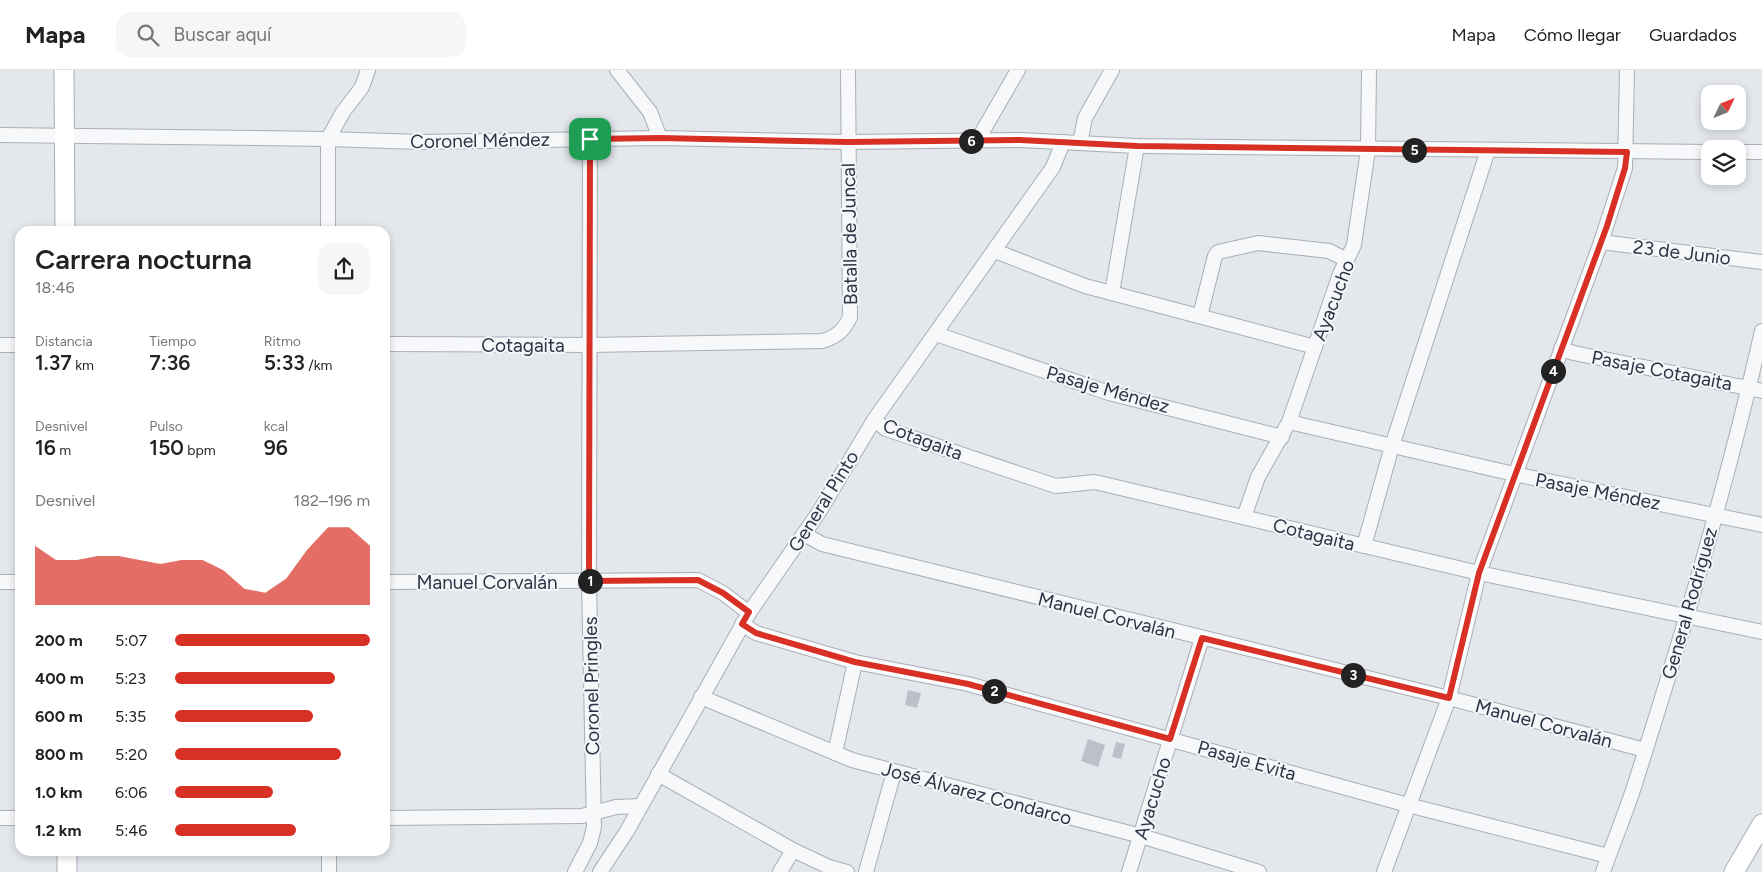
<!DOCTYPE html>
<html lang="es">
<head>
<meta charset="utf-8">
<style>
	body { margin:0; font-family:Figtree,sans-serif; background:#f6f6f6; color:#222; height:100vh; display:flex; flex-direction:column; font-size:19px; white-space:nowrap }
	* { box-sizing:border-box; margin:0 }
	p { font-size:16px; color:#767676 }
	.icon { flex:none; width:28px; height:28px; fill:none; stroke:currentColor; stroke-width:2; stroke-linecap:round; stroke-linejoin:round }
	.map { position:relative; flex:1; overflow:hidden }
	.sheet { position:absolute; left:15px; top:156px; width:375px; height:630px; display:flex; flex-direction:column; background:#fff; border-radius:15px; box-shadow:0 2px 8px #0003 }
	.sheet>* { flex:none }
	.needle { width:32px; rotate:47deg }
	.tools { position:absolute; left:1701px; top:15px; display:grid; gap:10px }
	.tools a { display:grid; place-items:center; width:45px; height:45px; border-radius:10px; background:#fff; box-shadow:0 2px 8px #0003; font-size:25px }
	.pin { position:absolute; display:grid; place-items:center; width:42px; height:42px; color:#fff; margin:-21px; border-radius:10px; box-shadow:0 2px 8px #0006 }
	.km { position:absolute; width:25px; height:25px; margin:-12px; border-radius:50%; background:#222; color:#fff; font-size:14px; line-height:25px; text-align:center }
	.round { display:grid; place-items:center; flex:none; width:52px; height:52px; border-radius:15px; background:#f6f6f6 }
	.overview { display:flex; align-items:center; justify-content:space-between; height:85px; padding:0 20px }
	h1 { font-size:28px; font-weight:600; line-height:38px }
	.figures { display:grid; grid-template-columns:repeat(3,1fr); gap:8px; height:85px; padding:5px 20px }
	.figures div { display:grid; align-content:center }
	.figures b { font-size:21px; font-weight:600 }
	.figures small { font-size:14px; font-weight:400 }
	.figures p { font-size:14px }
	.chart { height:140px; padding:10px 20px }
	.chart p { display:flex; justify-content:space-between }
	.chart svg { width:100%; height:90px; margin-top:5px; fill:#d93025; opacity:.7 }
	ul { padding:0 20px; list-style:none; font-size:16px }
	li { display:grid; grid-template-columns:80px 60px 1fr; align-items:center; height:38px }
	li i { height:12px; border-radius:6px; background:#d93025 }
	header { display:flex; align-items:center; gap:30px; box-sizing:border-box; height:70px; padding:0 25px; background:#fff; border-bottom:1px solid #e0e0e0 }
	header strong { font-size:24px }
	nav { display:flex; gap:28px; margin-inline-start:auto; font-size:18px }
	.search { width:350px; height:45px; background:#f6f6f6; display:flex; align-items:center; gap:12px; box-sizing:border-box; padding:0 18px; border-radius:15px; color:#767676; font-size:19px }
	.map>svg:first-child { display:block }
	.building { fill:#bbc0ca }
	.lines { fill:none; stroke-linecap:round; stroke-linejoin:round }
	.street-casing { stroke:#a9aeb7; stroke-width:16 }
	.secondary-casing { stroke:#a9aeb7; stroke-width:21 }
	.street { stroke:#f7f8fa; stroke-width:14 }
	.secondary { stroke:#fff; stroke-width:19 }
	.route-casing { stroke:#fff; stroke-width:10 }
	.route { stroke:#d93025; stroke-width:6 }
	.labels { text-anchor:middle; stroke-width:4; stroke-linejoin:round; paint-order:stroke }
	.street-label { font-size:19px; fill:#2b3445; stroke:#f4f6f9 }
</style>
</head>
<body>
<header>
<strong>Mapa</strong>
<div class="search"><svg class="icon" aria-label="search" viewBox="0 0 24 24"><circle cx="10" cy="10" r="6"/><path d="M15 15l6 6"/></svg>Buscar aquí</div>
<nav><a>Mapa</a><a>Cómo llegar</a><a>Guardados</a></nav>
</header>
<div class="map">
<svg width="1762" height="802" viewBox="0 0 1762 802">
	<rect width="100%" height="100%" fill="#e4e7ec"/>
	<g class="building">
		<path d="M908,620L921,623L917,638L905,635Z"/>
		<path d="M1088,669L1105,675L1098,697L1081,691Z"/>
		<path d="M1116,672L1125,674L1121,689L1112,687Z"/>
	</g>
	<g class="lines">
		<defs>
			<g id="street">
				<path d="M617,0L650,42L660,68"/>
				<path d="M0,65L328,69L419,72L660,68L848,72L1020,70L1137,76L1710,82"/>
				<path d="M977,71L1018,0"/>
				<path d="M1080,73L1085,48L1112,0"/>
				<path d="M1738,82H1762"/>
				<path d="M328,161V69L343,42L362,17L368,0"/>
				<path d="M1601,172L1762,192"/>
				<path d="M995,181L1085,216L1315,277"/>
				<path d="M1112,223L1137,76"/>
				<path d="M1200,246L1215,186L1218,182L1258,173L1329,181L1347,190"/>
				<path d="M936,264L1109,323L1282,367"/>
				<path d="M385,274L588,275L822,271C837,267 844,260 850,247L848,0"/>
				<path d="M0,275H20"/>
				<path d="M1561,279L1574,283L1762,321"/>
				<path d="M874,350L886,359L1056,416L1095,412L1479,503L1762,562"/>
				<path d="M1289,352L1514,404L1762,455"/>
				<path d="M1244,447L1258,407L1289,352L1340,204L1354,175L1368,80L1369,0"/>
				<path d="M804,464L822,474L1449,628L1645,680"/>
				<path d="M1364,476L1392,376L1488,80"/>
				<path d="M0,512H20"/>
				<path d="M385,512L698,510L723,523L749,543"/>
				<path d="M742,554L756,563L855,592L968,614L1408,735L1608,786"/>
				<path d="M701,627L852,690L1141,766L1259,802"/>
				<path d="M835,683L855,592"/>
				<path d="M658,704L793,780L829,797L847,802"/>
				<path d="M0,748H20"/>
				<path d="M385,748L582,746L616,737L640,736"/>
				<path d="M329,802V781"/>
				<path d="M575,802L590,773L594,757L589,511L590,69"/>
				<path d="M600,802L627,761L749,543L819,442L874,350L1053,97L1063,72"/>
				<path d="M780,802L793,780"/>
				<path d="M866,802L894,702"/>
				<path d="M1129,802L1202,568"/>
				<path d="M1384,802L1449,628L1479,503L1601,172L1625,98L1627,0"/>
				<path d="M1603,802C1613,773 1625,745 1634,717C1682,566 1727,415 1762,261"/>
			</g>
			<g id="secondary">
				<path d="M64,0L65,161"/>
				<path d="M67,781V802"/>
				<path d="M1734,802L1762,754"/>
			</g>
		</defs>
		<use href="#street" class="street-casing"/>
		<use href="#secondary" class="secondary-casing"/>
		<use href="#street" class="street"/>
		<use href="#secondary" class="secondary"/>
	</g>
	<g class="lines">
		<defs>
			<path id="route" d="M660,68L848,72L1020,70L1137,76L1627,82L1625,98L1607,156L1479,503L1449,628L1202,568L1170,669L968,614L855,592L756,563L742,554L749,542L723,523L698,510L589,511L590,69Z"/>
		</defs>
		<use href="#route" class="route-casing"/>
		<use href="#route" class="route"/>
	</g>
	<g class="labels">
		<g class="street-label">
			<text transform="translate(480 70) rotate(-1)" y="7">Coronel Méndez</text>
			<text transform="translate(849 164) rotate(-91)" y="7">Batalla de Juncal</text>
			<text transform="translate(1682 182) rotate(7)" y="7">23 de Junio</text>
			<text transform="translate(1333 230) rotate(-69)" y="7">Ayacucho</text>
			<text x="523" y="282">Cotagaita</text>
			<text transform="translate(1662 300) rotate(11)" y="7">Pasaje Cotagaita</text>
			<text transform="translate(1108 319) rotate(16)" y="7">Pasaje Méndez</text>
			<text transform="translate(923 369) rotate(21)" y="7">Cotagaita</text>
			<text transform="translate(1598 421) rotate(11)" y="7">Pasaje Méndez</text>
			<text transform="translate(823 431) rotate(-58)" y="7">General Pinto</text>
			<text transform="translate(1314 464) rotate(14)" y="7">Cotagaita</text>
			<text x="487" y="519">Manuel Corvalán</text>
			<text transform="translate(1689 533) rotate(-74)" y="7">General Rodríguez</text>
			<text transform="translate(1107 545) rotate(14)" y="7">Manuel Corvalán</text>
			<text transform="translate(591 616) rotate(-91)" y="7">Coronel Pringles</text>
			<text transform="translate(1544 653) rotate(15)" y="7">Manuel Corvalán</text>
			<text transform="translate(1247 690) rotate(16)" y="7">Pasaje Evita</text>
			<text transform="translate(977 723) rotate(15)" y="7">José Álvarez Condarco</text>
			<text transform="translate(1152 728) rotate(-73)" y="7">Ayacucho</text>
		</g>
	</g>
</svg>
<div class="tools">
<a><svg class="needle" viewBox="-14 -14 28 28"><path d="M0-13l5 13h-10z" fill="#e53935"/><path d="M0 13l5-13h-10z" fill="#767676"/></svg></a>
<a><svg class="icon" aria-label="layers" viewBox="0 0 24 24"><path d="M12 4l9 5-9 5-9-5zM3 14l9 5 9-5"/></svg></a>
</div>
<div class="pin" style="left:590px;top:69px;background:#1e9e55"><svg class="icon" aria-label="arrive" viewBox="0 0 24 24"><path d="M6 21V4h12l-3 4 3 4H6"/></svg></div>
<b class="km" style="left:590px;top:511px">1</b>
<b class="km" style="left:994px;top:621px">2</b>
<b class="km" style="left:1353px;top:605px">3</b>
<b class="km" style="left:1553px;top:301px">4</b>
<b class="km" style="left:1414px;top:80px">5</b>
<b class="km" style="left:971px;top:71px">6</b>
<section class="sheet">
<div class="overview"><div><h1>Carrera nocturna</h1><p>18:46</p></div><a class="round"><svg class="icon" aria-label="share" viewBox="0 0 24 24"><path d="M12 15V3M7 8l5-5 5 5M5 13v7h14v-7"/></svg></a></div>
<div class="figures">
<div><p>Distancia</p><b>1.37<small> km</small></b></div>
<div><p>Tiempo</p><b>7:36</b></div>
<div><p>Ritmo</p><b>5:33<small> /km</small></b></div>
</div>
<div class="figures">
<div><p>Desnivel</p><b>16<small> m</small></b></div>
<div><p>Pulso</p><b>150<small> bpm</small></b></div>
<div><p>kcal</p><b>96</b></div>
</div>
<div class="chart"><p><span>Desnivel</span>182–196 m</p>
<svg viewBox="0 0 160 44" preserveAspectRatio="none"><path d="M0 44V15L10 22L20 22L30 20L40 20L50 22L60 24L70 22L80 22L90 27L100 36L110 38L120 31L130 17L140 6L150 6L160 15V44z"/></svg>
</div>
<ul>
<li><b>200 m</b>5:07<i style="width:100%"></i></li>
<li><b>400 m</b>5:23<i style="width:82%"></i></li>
<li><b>600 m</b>5:35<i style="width:71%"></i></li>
<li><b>800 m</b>5:20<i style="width:85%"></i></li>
<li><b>1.0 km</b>6:06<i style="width:50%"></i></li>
<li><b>1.2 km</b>5:46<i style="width:62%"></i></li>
</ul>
</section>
</div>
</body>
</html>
